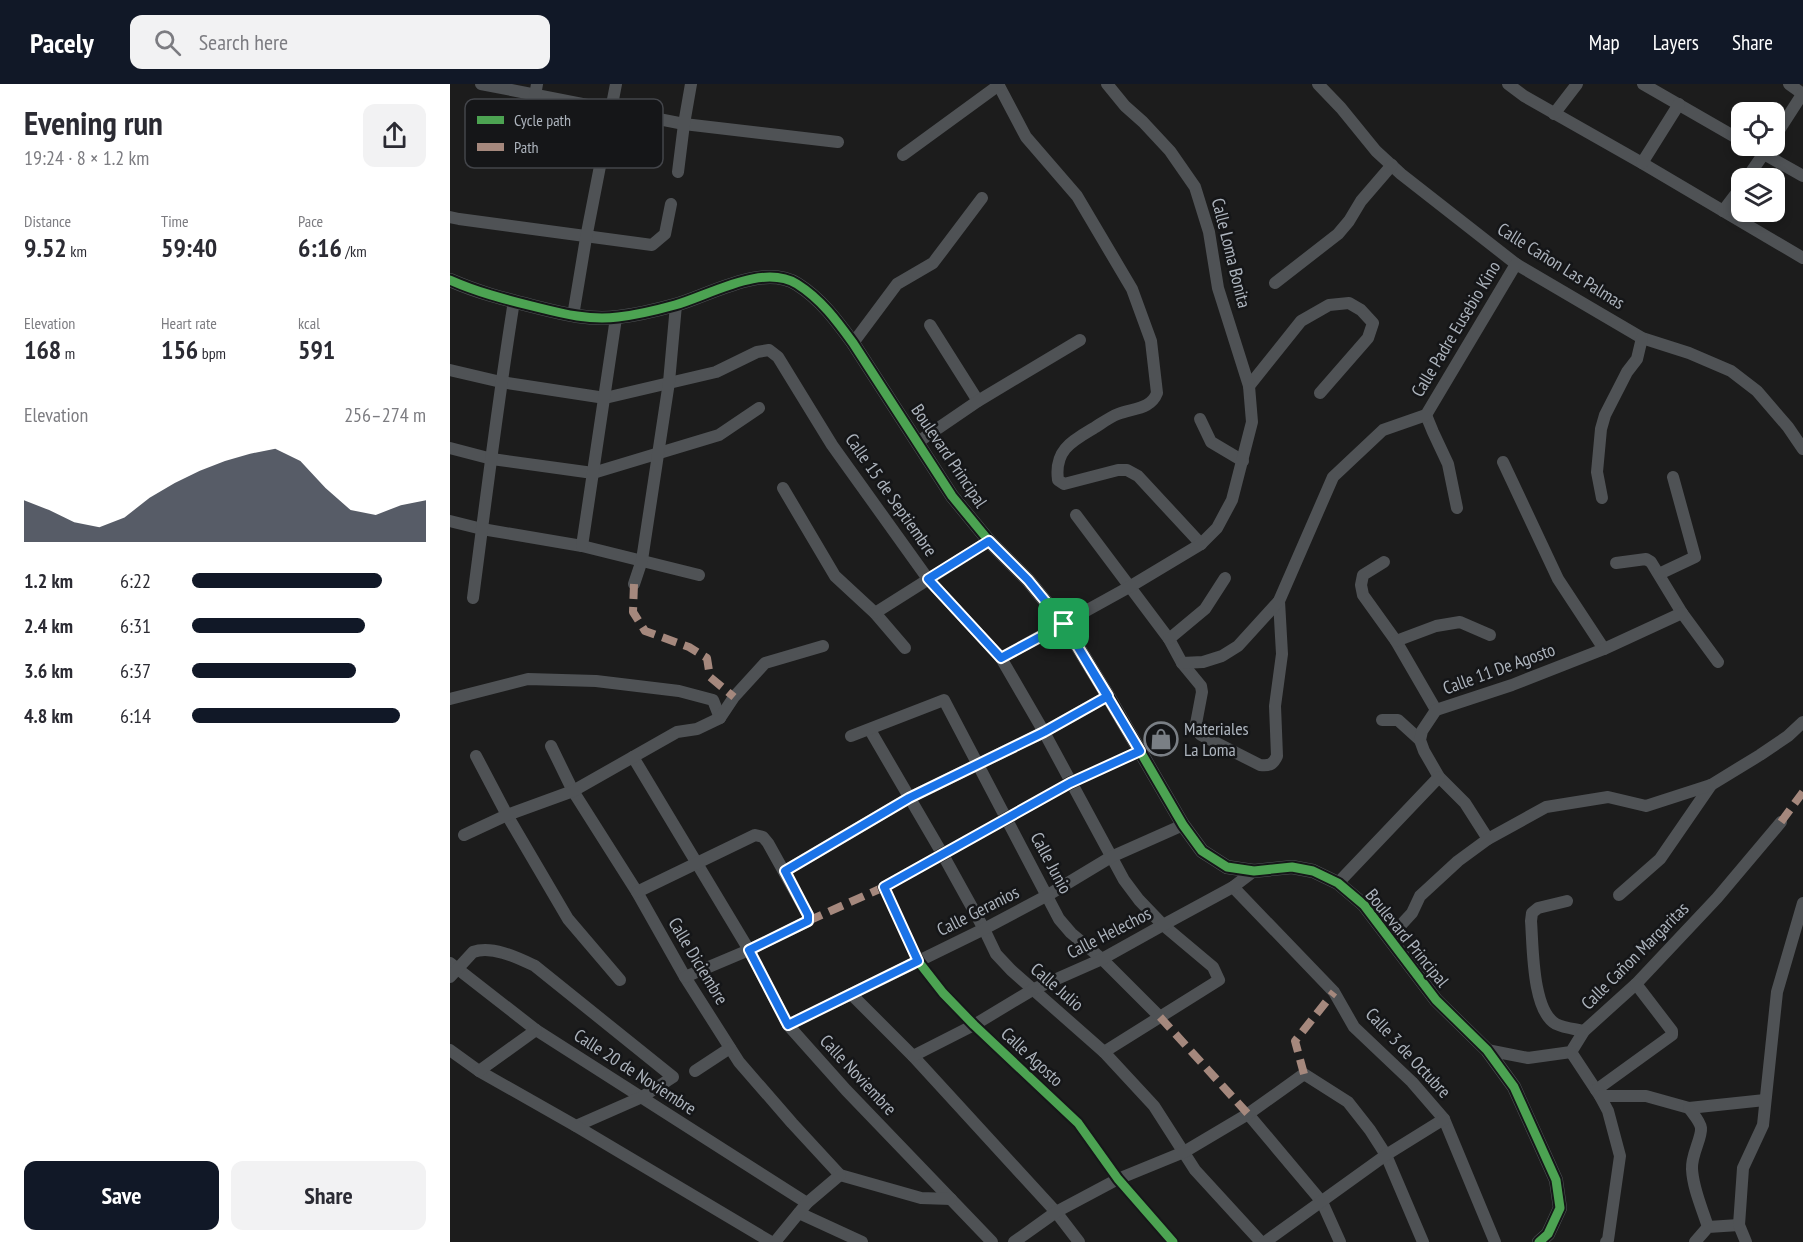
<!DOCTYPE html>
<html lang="en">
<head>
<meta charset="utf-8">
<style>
	body { margin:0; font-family:"PT Sans Narrow",sans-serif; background:#f2f2f3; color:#2b2b33; height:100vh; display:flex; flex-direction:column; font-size:22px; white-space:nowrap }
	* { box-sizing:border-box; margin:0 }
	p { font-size:20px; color:#7c7c81 }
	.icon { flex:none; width:33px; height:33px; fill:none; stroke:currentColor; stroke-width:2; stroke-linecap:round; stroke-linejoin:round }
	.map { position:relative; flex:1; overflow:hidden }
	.side { display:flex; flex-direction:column; background:#fff; width:450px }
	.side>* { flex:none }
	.tools { position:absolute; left:1281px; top:18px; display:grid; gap:12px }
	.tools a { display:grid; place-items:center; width:54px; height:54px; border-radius:12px; background:#fff; box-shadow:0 3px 9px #0003; font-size:30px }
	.pin { position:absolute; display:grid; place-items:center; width:51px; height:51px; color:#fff; margin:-26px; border-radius:12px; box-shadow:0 3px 9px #0006 }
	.round { display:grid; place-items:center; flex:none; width:63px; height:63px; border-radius:12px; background:#f2f2f3 }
	.summary { display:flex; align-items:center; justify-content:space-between; height:102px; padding:0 24px }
	h1 { font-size:33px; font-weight:600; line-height:45px }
	.metrics { display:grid; grid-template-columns:repeat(3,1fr); gap:9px; height:102px; padding:6px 24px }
	.metrics div { display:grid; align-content:center }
	.metrics b { font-size:26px; font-weight:600 }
	.metrics small { font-size:16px; font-weight:400 }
	.metrics p { font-size:16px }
	.chart { height:168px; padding:12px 24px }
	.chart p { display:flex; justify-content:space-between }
	.chart svg { width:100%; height:108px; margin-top:6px; fill:#111827; opacity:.7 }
	.primary-button { display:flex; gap:12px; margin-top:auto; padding:12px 24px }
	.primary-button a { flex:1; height:69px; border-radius:12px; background:#111827; color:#fff; font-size:24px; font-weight:600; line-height:69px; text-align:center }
	.primary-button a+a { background:#f2f2f3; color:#2b2b33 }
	ul { padding:0 24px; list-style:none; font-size:20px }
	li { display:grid; grid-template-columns:96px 72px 1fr; align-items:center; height:45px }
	li i { height:15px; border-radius:8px; background:#111827 }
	header { display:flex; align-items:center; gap:36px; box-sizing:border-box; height:84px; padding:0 30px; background:#111827; color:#fff }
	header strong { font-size:28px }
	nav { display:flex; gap:33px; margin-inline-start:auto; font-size:21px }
	.search { width:420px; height:54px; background:#f2f2f3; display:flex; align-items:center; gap:15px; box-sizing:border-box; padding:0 21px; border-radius:12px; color:#7c7c81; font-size:22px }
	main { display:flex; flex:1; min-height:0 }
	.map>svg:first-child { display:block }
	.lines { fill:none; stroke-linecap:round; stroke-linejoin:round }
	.minor { stroke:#4f5255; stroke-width:12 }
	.tertiary { stroke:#4f5255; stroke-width:14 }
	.quiet { stroke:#a5887d; stroke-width:8; stroke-dasharray:15 8; stroke-linecap:butt }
	.cycleway-casing { stroke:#151618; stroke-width:13 }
	.cycleway { stroke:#4ca352; stroke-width:9 }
	.route-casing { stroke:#fff; stroke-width:12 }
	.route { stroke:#1a73e8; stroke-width:8 }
	.labels { text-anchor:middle; stroke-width:5; stroke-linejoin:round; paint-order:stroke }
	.street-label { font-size:18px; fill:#adb4bd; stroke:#151618 }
	.poi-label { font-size:18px; fill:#adb4bd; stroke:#151618; text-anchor:start }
	.key { fill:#151618; stroke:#43454a; stroke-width:1.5 }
	.key-label { font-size:16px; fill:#adb4bd }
</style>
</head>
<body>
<header>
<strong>Pacely</strong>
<div class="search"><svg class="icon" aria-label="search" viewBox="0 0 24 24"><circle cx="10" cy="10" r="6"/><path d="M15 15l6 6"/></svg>Search here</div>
<nav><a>Map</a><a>Layers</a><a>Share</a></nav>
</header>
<main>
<section class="side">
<div class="summary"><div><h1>Evening run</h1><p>19:24 · 8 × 1.2 km</p></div><a class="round"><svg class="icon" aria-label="share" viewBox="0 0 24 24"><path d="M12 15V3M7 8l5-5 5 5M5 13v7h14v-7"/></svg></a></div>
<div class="metrics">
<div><p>Distance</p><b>9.52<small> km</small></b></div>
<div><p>Time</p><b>59:40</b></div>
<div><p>Pace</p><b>6:16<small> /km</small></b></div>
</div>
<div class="metrics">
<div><p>Elevation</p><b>168<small> m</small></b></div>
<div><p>Heart rate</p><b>156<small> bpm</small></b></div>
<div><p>kcal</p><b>591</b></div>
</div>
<div class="chart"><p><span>Elevation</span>256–274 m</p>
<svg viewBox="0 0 160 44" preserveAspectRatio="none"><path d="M0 44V27L10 31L20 36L30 38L40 34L50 26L60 20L70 15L80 11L90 8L100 6L110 11L120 22L130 31L140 33L150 29L160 27V44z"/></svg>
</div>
<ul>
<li><b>1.2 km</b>6:22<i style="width:81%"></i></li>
<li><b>2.4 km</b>6:31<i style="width:74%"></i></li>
<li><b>3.6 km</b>6:37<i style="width:70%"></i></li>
<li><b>4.8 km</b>6:14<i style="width:89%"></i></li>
</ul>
<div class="primary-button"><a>Save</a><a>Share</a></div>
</section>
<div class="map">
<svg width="1353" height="1158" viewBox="0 0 1353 1158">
	<rect width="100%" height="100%" fill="#1c1c1c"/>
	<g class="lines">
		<g class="minor">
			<path d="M31,0L234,40L388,58"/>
			<path d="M548,0L576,53L627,112L682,205L701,257L707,309C701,325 684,324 668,330C660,333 652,339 644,344C622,357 604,366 608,396L614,400L668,386H677L688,392L751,460"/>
			<path d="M868,0L891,24L926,67L951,90L1066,180L1192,254L1239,269L1281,287L1307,307L1338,343L1353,365"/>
			<path d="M1058,0L1074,12L1192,79L1353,174"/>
			<path d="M1193,0L1292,57"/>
			<path d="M1339,0L1353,10"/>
			<path d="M1104,30L1127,0"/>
			<path d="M79,47L87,0"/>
			<path d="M1324,54L1353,9"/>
			<path d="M1300,62L1353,92"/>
			<path d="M453,71L549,1"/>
			<path d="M1192,79L1229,20"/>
			<path d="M228,88L234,40L241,0"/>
			<path d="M1297,94L1319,62"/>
			<path d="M1273,127L1292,102"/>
			<path d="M0,133L9,135L202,161L215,150L221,120"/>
			<path d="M825,199L888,150L899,137L911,117L942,81"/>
			<path d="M123,232L136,154L166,0"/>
			<path d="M480,241L528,317"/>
			<path d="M403,259L447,200L483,179L532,114"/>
			<path d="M0,286L51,298L155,314L266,288L307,268L319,266L328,273L382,361L478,495L551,574L594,648L674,796L689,816L713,841L763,883L769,896L654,968"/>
			<path d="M799,302L851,237L879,221L899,219L911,226L923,239L918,254L870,309"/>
			<path d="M976,331L983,348L998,380L1007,424"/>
			<path d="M750,335L761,358L793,377"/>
			<path d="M468,358L528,317L630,256"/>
			<path d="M0,364L42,375L143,389L269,351L309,324"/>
			<path d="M1053,378L1108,495L1154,565"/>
			<path d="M333,404L385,492L425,529L455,564"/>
			<path d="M1152,414L1147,388L1151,345L1155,331L1177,288L1187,275L1192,254"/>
			<path d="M626,431L719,555L732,579L751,602L752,608L745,645L751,651L810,681C819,682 823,681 827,672L825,622L832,570L829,517"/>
			<path d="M0,437L32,445L132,462L249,491"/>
			<path d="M132,462L166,234"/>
			<path d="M934,478L913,491L911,501L913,511L946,557L986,626"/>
			<path d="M1166,479L1196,475L1201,478L1232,529L1268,578"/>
			<path d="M1209,490L1245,473L1223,393"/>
			<path d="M184,500L192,476L219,298L226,221"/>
			<path d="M23,514C36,415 48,316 64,217"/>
			<path d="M425,529L539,457"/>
			<path d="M719,555L755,525L775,494"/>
			<path d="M946,557L986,542L1010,538L1040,551"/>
			<path d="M551,574L681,502L751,460L767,444L782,416L802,338L799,302L768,204L759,148L745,103L720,67L693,38L675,22L657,0"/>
			<path d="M732,579L753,578L772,572L788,562L829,517L883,393L933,346L976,331L1066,180"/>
			<path d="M0,615L78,595L146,597L229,607L263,616L270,634"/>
			<path d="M932,636H948L970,656"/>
			<path d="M420,646L493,771L534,845L546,870L561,886L654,968L704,1022L745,1086L811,1158"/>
			<path d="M401,652L494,616L609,835L621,849L652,875L710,933"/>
			<path d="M101,662L123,707L187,808L235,893L289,978L342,1039L390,1091"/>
			<path d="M690,667L620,699L434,803L468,877L493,909L524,941L628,1039L668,1095L723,1158"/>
			<path d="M26,672L57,731L118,835L170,896"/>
			<path d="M183,673L299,866L338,941L396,1006L542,1158"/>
			<path d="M14,751L57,731L123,707L227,648L247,645L270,634L284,613L315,579L373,562"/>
			<path d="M1038,755L1015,719L989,693L974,667L970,656L972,647L986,626L1062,601L1154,565L1232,529"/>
			<path d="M335,787L459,714L594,648L658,612"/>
			<path d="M888,799L989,693"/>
			<path d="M783,803L884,908L904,943L962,998L994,1035L1045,1158"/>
			<path d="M187,808L305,751L313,753L318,759L358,831V837L299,866L235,893"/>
			<path d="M1169,811L1210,775L1261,701"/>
			<path d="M1117,817L1088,824L1082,829L1081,837C1083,862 1082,927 1106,940C1114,944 1125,945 1134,947"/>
			<path d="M939,854L962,829L970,812L1008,777L1038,755L1096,723L1158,713L1196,722L1261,701L1310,671L1338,652L1353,638"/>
			<path d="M0,879L86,946L357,1119"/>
			<path d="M0,893L23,868C42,861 68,874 85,882L223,993L192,1013L126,1042"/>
			<path d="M401,910L463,972L606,1128L629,1158"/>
			<path d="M338,941L534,845L598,811L661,773L733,741"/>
			<path d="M0,966L29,987L126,1042L321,1158"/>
			<path d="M1037,966L1078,974L1121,968L1134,947L1186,900L1267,814L1331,738"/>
			<path d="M1121,968L1150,1012L1158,1027L1170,1072L1158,1156L1156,1158"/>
			<path d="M463,972L524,941L584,905L652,875L713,841L783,803L804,787"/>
			<path d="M29,987L86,946"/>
			<path d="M245,987L280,964"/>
			<path d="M1146,1006L1222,951V947L1186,900"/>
			<path d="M1150,1012H1196L1239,1024L1315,1016"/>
			<path d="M1239,1024C1243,1030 1250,1037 1251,1044C1252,1054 1241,1071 1242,1085C1243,1105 1252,1124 1258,1143"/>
			<path d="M798,1030L872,1118L890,1158"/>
			<path d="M390,1091L471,1114L501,1115"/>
			<path d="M349,1129L412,1158"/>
			<path d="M325,1158L357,1119L390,1091"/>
			<path d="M564,1158L606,1128L668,1095L734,1068L798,1030L854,990L898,1018L920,1046L936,1071L973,1158"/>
			<path d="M815,1158L936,1071L994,1035"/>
			<path d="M1245,1158L1258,1143L1289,1141"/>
			<path d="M1296,1158L1289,1141L1293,1084L1313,1041L1327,908L1353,819"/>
		</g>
		<path class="tertiary" d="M0,196C27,208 54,215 82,222C110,229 139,237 168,233C186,231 207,226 225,221C260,211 313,179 347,200C371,215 387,237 403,259L502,412L539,457L578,496L614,540L658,612L733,741L752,767L777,783L804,787L842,783L863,787L888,799L914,821L986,916L1037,966L1064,1003L1106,1096L1110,1124L1098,1150L1089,1158"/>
		<g class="quiet">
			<path d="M184,500L183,528L195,547L239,563L257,574L260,593L284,613"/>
			<path d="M1331,738L1353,708"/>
			<path d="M358,837L434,803"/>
			<path d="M710,933L798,1030"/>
			<path d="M854,990L845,957L884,908"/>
		</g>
		<defs>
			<g id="cycleway">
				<path d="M0,196C27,208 54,215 82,222C110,229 139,237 168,233C186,231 207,226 225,221C260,211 313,179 347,200C371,215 387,237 403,259L502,412L539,457L578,496L614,540L658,612L733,741L752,767L777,783L804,787L842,783L863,787L888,799L914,821L986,916L1037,966L1064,1003L1106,1096L1110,1124L1098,1150L1089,1158"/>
				<path d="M690,667L620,699L434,803L468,877L493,909L524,941L628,1039L668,1095L723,1158"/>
			</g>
		</defs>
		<use href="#cycleway" class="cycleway-casing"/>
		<use href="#cycleway" class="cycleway"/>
	</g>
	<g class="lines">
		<defs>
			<path id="route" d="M614,540L551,574L478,495L539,457L578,496L614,540L658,612L594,648L459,714L335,787L358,831V837L299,866L338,941L468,877L434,803L620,699L690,667L614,540"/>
		</defs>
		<use href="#route" class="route-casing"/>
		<use href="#route" class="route"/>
	</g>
	<defs>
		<symbol id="shop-ring" viewBox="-11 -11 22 22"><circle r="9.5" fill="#151618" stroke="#7a7f85" stroke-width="1.5"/><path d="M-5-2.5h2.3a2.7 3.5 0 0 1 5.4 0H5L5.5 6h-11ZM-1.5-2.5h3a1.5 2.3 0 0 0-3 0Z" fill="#7a7f85"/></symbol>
	</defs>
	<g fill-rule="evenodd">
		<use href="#shop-ring" x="692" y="636" width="38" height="38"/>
	</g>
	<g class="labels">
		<g class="street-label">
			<text transform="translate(781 169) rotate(76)" y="6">Calle Loma Bonita</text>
			<text transform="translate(1111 182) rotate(32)" y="6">Calle Cañon Las Palmas</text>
			<text transform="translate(1006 245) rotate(-59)" y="6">Calle Padre Eusebio Kino</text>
			<text transform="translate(499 372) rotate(56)" y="6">Boulevard Principal</text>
			<text transform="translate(441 411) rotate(55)" y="6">Calle 15 de Septiembre</text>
			<text transform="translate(1049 585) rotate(-20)" y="6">Calle 11 De Agosto</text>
			<text transform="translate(601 779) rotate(62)" y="6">Calle Junio</text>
			<text transform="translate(528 827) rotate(-27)" y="6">Calle Geranios</text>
			<text transform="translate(659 849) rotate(-27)" y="6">Calle Helechos</text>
			<text transform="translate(957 854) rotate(51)" y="6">Boulevard Principal</text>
			<text transform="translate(1185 872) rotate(-45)" y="6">Calle Cañon Margaritas</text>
			<text transform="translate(248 877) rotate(59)" y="6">Calle Diciembre</text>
			<text transform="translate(607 903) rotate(41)" y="6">Calle Julio</text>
			<text transform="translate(958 969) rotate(47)" y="6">Calle 3 de Octubre</text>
			<text transform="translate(582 973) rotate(43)" y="6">Calle Agosto</text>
			<text transform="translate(185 988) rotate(33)" y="6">Calle 20 de Noviembre</text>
			<text transform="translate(408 991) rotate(47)" y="6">Calle Noviembre</text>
		</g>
		<g class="poi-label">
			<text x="734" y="651">Materiales<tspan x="734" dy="21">La Loma</tspan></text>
		</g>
	</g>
	<rect x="15" y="15" width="198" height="69" rx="9" class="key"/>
	<rect x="27" y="32" width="27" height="8" fill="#4ca352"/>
	<rect x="27" y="59" width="27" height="8" fill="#a5887d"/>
	<g class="key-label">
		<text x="64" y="42">Cycle path</text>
		<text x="64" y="69">Path</text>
	</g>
</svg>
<div class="tools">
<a><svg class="icon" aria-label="locate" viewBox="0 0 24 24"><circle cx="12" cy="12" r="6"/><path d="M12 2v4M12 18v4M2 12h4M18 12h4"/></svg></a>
<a><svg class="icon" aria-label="layers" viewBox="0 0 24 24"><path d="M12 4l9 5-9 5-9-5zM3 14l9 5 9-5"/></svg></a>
</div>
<div class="pin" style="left:614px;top:540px;background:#1e9e55"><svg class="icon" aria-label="arrive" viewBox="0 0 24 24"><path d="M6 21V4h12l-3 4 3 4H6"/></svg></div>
</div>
</main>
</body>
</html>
